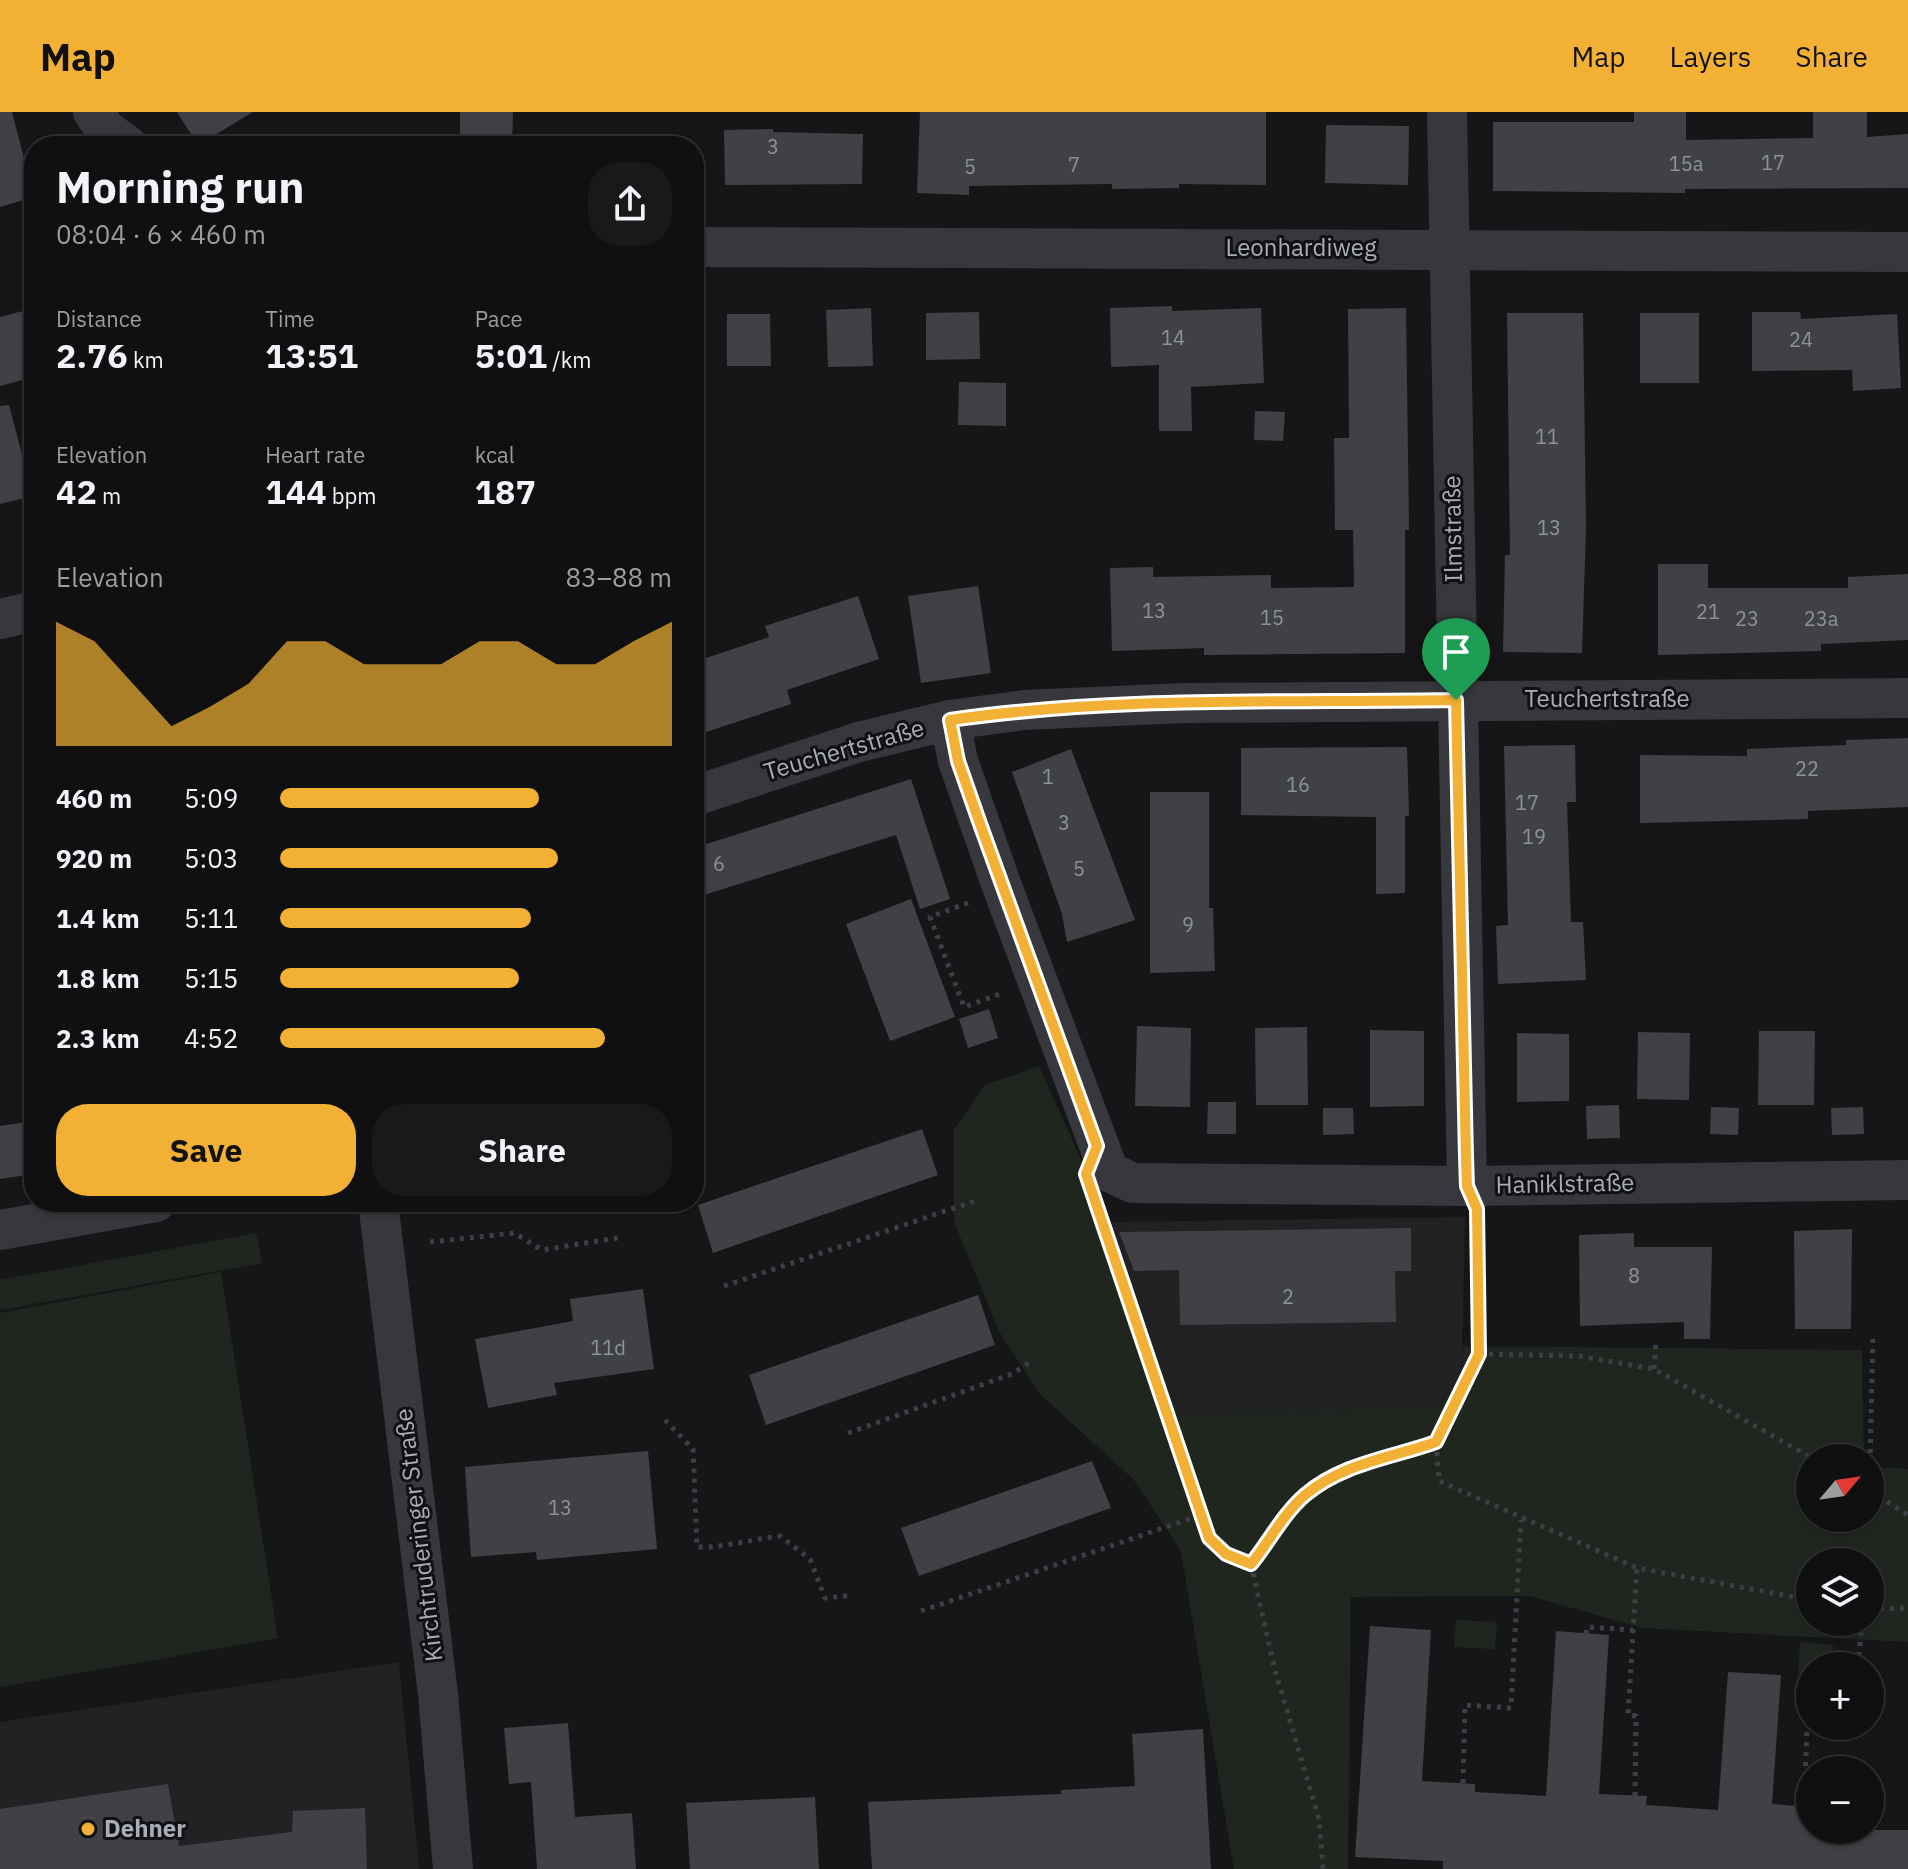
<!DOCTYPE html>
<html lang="en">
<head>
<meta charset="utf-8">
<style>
	body { margin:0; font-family:"IBM Plex Sans",sans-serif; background:#19191b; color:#f1f3f6; height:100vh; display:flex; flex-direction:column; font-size:30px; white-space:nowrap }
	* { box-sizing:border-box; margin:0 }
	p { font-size:26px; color:#9c9d9f }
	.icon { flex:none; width:44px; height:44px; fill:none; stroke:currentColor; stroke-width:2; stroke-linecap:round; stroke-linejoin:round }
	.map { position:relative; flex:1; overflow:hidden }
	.side { position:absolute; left:24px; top:24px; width:680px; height:1076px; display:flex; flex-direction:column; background:#101012; border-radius:32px; box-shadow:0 2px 6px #0004,0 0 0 2px #303032 }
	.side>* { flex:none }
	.needle { width:52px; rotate:61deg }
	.tools { position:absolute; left:1796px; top:1332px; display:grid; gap:16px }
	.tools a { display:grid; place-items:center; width:88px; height:88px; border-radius:50%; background:#101012; box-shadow:0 2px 6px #0004,0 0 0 2px #303032; font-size:40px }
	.pin { position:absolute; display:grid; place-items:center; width:68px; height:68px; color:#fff; margin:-82px -34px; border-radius:50% 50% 50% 0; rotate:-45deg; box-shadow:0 0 8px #0007 }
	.pin .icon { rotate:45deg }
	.round { display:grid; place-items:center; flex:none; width:84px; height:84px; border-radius:32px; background:#19191b }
	.overview { display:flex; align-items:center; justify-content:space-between; height:136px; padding:0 32px }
	h1 { font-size:44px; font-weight:700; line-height:60px }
	.metrics { display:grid; grid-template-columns:repeat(3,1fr); gap:12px; height:136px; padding:8px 32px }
	.metrics div { display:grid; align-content:center }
	.metrics b { font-size:34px; font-weight:700 }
	.metrics small { font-size:22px; font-weight:400 }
	.metrics p { font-size:22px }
	.chart { height:224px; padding:16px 32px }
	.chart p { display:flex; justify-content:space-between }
	.chart svg { width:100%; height:144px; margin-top:8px; fill:#f2b134; opacity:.7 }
	.primary-button { display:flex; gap:16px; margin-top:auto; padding:16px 32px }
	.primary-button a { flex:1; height:92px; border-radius:32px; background:#f2b134; color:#111; font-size:32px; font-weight:700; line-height:92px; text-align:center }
	.primary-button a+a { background:#19191b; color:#f1f3f6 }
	ul { padding:0 32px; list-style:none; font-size:26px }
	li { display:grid; grid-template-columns:128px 96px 1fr; align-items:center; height:60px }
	li i { height:20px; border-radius:10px; background:#f2b134 }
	header { display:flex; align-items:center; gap:48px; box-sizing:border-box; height:112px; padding:0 40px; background:#f2b134; color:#111 }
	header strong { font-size:38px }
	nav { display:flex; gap:44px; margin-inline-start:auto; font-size:28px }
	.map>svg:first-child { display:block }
	.built { fill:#222225 }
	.green { fill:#1e261f; fill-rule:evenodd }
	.building { fill:#404145 }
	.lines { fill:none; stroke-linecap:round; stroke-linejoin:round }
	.path { stroke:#3d3f44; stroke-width:5; stroke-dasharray:4 6; stroke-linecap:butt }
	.minor { stroke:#37383d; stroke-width:40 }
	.route-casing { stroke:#fff; stroke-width:16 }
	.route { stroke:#f2b134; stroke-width:10 }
	.poi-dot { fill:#f2b134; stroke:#111113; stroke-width:3 }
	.labels { text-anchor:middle; stroke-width:6; stroke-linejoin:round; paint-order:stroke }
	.number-label { font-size:20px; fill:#8e929b }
	.street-label { font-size:24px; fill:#a8adb8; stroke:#111113 }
	.poi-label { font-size:24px; font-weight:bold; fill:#a8adb8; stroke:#111113; text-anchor:start }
</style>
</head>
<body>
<header>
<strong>Map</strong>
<nav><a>Map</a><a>Layers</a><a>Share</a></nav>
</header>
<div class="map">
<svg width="1908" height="1757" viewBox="0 0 1908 1757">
	<rect width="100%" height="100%" fill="#161618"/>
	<g class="built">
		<path d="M1465,1105L1462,1258L1438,1295L1179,1302L1109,1110Z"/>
		<path d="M399,1550L419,1757H0V1610Z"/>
	</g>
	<g class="green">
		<path d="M1039,954L1109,1110L1179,1302L1438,1295L1462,1258L1463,1234L1862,1238L1864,1346H1810V1406H1870V1355L1908,1357V1530L1642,1516L1530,1484L1351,1485L1348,1757H1234L1181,1439L1134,1368L1040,1282L1000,1221L954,1110L953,1019L985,973ZM1810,1450H1870V1510H1810Z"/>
		<path d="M256,1121L262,1151L0,1198V1168Z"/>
		<path d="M221,1160L278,1526L0,1575V1201Z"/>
		<path d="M1456,1508L1497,1510L1495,1537L1454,1535Z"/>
		<path d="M1800,1530L1833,1533L1832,1554H1810V1562L1798,1561Z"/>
	</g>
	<g class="building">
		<path d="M0,0H12L34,85L0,95Z"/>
		<path d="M177,0H253L198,33Z"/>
		<path d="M460,0H513L512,34H460Z"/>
		<path d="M920,0H1266V73L1179,72V76L1112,77V72L969,74V83L917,81Z"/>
		<path d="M1634,0H1686V28L1813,26V0H1867V25L1908,22V76L1685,77V81L1493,79V10H1634Z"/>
		<path d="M1326,13L1409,14L1408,73L1325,71Z"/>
		<path d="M773,17V20L863,22L862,72L725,73L724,18Z"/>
		<path d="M1172,194V199L1261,196L1264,271L1191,275L1192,319H1159V253L1111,255L1110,196Z"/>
		<path d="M34,196V265L0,274V205Z"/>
		<path d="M871,196L873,254L828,255L826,198Z"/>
		<path d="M1406,196L1409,418H1405V541L1204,543V536L1112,539L1110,456L1153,455V465L1271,463V476L1354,475L1353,418H1335L1334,326H1349L1348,197Z"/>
		<path d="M979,200L980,247L926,248V201Z"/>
		<path d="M1752,200H1800L1801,207L1897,202L1901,276L1853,279L1852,258L1752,259Z"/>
		<path d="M1507,201H1583L1586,415L1582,541L1503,540L1505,443H1510Z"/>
		<rect x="1640" y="201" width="59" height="70"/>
		<path d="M727,202H770L771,254H727Z"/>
		<path d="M959,270L1006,271V314L958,313Z"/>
		<path d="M9,293L33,384L0,392V294Z"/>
		<path d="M1255,299L1285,300L1283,329L1254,328Z"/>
		<path d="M1658,452H1708V476H1848V465L1908,462V528L1821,532V539L1658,543Z"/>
		<path d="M978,474L991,561L921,571L908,484Z"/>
		<path d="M858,484L879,547L787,578L791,592L694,624V550L769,525L765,514Z"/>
		<path d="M1908,626V695L1808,699V707L1640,711V643L1747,644V637L1846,633V628Z"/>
		<path d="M1575,633L1576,690H1567L1571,810H1583L1586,868L1498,872L1496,814L1508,813L1504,634Z"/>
		<path d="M1407,635L1409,704H1405V781L1376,782V705L1241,703V636Z"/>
		<path d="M1071,637L1135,808L1067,830L1062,802L1012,660Z"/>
		<path d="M911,667L950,787L920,797L896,723L694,786V736Z"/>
		<path d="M1150,680H1209V796H1213L1215,859L1150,861Z"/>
		<path d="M911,787L955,905L890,929L846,812Z"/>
		<path d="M989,897L998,926L968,936L959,907Z"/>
		<path d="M1137,914L1191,916L1190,995L1135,994Z"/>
		<path d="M1307,915L1308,993H1256L1255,916Z"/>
		<path d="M1370,918L1424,919V994L1370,995Z"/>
		<path d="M1759,919H1815L1814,993H1758Z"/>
		<path d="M1638,920L1690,921L1689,988L1637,987Z"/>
		<path d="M1517,921L1569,922V989L1517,990Z"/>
		<path d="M1208,990H1236V1022H1207Z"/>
		<path d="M1619,993L1620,1026L1587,1027L1586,994Z"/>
		<path d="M1711,995L1739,996L1738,1023L1710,1022Z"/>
		<path d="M1863,995L1864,1022L1832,1023L1831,996Z"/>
		<path d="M1323,996H1353L1354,1022L1323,1023Z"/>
		<path d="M34,1009V1062L0,1067V1014Z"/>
		<path d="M922,1017L938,1063L713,1141L698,1093Z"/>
		<path d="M1411,1116V1159H1395L1396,1210L1180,1213L1179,1158L1134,1159L1119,1120Z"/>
		<path d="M1852,1117L1851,1217H1795L1794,1119Z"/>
		<path d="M1634,1121V1135H1712L1710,1227H1684V1210L1580,1214L1579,1123Z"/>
		<path d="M643,1177L654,1257L554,1271L557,1283L488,1296L475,1227L573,1209L570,1187Z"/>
		<path d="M978,1183L995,1233L766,1313L749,1263Z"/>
		<path d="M648,1339L657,1437L537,1448L536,1440L471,1445L465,1355Z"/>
		<path d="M1092,1349L1111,1396L919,1464L901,1416Z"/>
		<path d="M1370,1514L1431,1518L1422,1669L1475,1672V1680L1546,1684L1556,1519L1609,1523L1599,1682L1647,1684L1646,1693L1718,1698L1728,1560L1781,1563L1772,1692L1810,1695V1718H1908V1757H1443V1749L1355,1745Z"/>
		<path d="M568,1611L575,1705L632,1701L636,1757H537L531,1670L509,1672L504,1616Z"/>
		<path d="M1203,1617L1211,1757H872L868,1690L1061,1682V1678L1135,1674L1132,1622Z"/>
		<path d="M168,1672L179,1734L292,1720L293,1699L365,1696L367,1757H0V1697Z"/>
		<path d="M815,1685L819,1757H690L686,1691Z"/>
	</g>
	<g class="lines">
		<g class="path">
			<path d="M968,791L930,805L964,895L1003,881"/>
			<path d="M1095,1095L1209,1426L1226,1442L1251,1452L1274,1555L1319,1707L1323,1757"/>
			<path d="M430,1130L514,1121L542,1138L623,1125"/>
			<path d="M724,1174L975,1089"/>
			<path d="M1479,1242L1579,1244L1654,1257L1812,1346"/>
			<path d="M1654,1257L1656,1228"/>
			<path d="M665,1308L693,1337L697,1435C726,1436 751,1427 780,1424L810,1447L825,1486L853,1483"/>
			<path d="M848,1321L1012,1262L1030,1250"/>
			<path d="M1436,1330L1439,1369L1637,1456L1810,1488"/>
			<path d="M1870,1351L1873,1221"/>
			<path d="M1870,1379L1908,1403"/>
			<path d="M1251,1452C1269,1429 1283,1402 1305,1383C1343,1351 1391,1346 1436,1330L1479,1242L1477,1109"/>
			<path d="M1870,1497L1908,1496"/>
			<path d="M921,1499L1201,1403"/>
			<path d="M1586,1522L1587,1515L1633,1518"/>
			<path d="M1858,1554L1862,1510"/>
			<path d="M1813,1614H1854"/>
			<path d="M1463,1671L1465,1593L1511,1596L1521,1408"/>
			<path d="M1635,1684L1636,1604L1628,1603L1637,1456"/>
			<path d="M1804,1694L1807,1614H1810"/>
		</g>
		<g class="minor">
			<path d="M93,0L106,18L128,34"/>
			<path d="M1447,0L1467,1074"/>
			<path d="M694,135L1908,140"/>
			<path d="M0,507L34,499"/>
			<path d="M950,608L958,649L1000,769L1109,1060L1133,1071L1467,1074L1908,1068"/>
			<path d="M694,684L859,630L950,608L1024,598L1185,591L1908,586"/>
			<path d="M378,1090L438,1582L453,1757"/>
			<path d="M0,1118L156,1090"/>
		</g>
	</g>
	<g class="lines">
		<defs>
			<path id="route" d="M1456,588L1466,1045L1467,1074L1477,1097L1479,1242L1436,1330C1391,1346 1343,1351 1305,1383C1283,1402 1269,1430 1251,1452L1226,1442L1209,1426L1086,1062L1097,1034L979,709L958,649L950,608C1117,584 1288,591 1456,588Z"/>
		</defs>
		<use href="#route" class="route-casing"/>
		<use href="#route" class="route"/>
	</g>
	<circle class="poi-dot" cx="88" cy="1717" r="8"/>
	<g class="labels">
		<g class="number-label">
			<text x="773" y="42">3</text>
			<text x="1773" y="58">17</text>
			<text x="1686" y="59">15a</text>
			<text x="1074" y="60">7</text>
			<text x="970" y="62">5</text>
			<text x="1173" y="233">14</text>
			<text x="1801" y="235">24</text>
			<text x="1547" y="332">11</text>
			<text x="1549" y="423">13</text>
			<text x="1154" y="506">13</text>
			<text x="1708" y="507">21</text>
			<text x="1272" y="513">15</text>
			<text x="1747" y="514">23</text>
			<text x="1821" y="514">23a</text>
			<text x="1807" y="664">22</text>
			<text x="1048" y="672">1</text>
			<text x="1298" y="680">16</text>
			<text x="1527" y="698">17</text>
			<text x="1064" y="718">3</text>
			<text x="1534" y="732">19</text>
			<text x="719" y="759">6</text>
			<text x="1079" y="764">5</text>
			<text x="1188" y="820">9</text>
			<text x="1634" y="1171">8</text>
			<text x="1288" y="1192">2</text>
			<text x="608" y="1243">11d</text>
			<text x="560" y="1403">13</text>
		</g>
		<g class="street-label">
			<text x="1301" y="144">Leonhardiweg</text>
			<text transform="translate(1453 417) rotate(-91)" y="8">Ilmstraße</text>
			<text x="1607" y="595">Teuchertstraße</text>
			<text transform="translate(844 638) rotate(-16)" y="8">Teuchertstraße</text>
			<text transform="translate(1565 1072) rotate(-1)" y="8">Haniklstraße</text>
			<text transform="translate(419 1423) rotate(-97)" y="8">Kirchtruderinger Straße</text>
		</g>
		<g class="poi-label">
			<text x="104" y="1725">Dehner</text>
		</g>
	</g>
</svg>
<div class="tools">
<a><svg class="needle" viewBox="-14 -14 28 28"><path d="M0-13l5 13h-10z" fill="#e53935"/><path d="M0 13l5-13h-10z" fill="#9c9d9f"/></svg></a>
<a><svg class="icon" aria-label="layers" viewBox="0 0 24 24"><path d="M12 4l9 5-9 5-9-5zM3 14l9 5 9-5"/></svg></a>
<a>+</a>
<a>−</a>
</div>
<div class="pin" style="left:1456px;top:588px;background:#1e9e55"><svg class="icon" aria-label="arrive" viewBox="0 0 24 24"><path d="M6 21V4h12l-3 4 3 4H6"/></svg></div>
<section class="side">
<div class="overview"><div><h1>Morning run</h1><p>08:04 · 6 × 460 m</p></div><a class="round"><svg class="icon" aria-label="share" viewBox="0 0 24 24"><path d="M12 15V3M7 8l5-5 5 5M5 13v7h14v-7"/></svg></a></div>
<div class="metrics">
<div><p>Distance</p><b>2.76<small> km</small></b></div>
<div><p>Time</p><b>13:51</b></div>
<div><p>Pace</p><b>5:01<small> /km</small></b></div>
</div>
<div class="metrics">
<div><p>Elevation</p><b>42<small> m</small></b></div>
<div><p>Heart rate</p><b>144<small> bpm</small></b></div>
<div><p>kcal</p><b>187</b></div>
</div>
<div class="chart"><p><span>Elevation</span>83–88 m</p>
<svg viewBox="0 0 160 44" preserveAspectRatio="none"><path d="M0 44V6L10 12L20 25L30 38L40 32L50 25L60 12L70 12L80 19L90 19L100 19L110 12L120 12L130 19L140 19L150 12L160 6V44z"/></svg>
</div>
<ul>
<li><b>460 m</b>5:09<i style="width:66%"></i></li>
<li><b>920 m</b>5:03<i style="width:71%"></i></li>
<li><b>1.4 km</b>5:11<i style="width:64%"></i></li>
<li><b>1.8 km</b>5:15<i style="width:61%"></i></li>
<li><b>2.3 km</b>4:52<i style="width:83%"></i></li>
</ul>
<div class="primary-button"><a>Save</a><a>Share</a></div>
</section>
</div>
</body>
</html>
